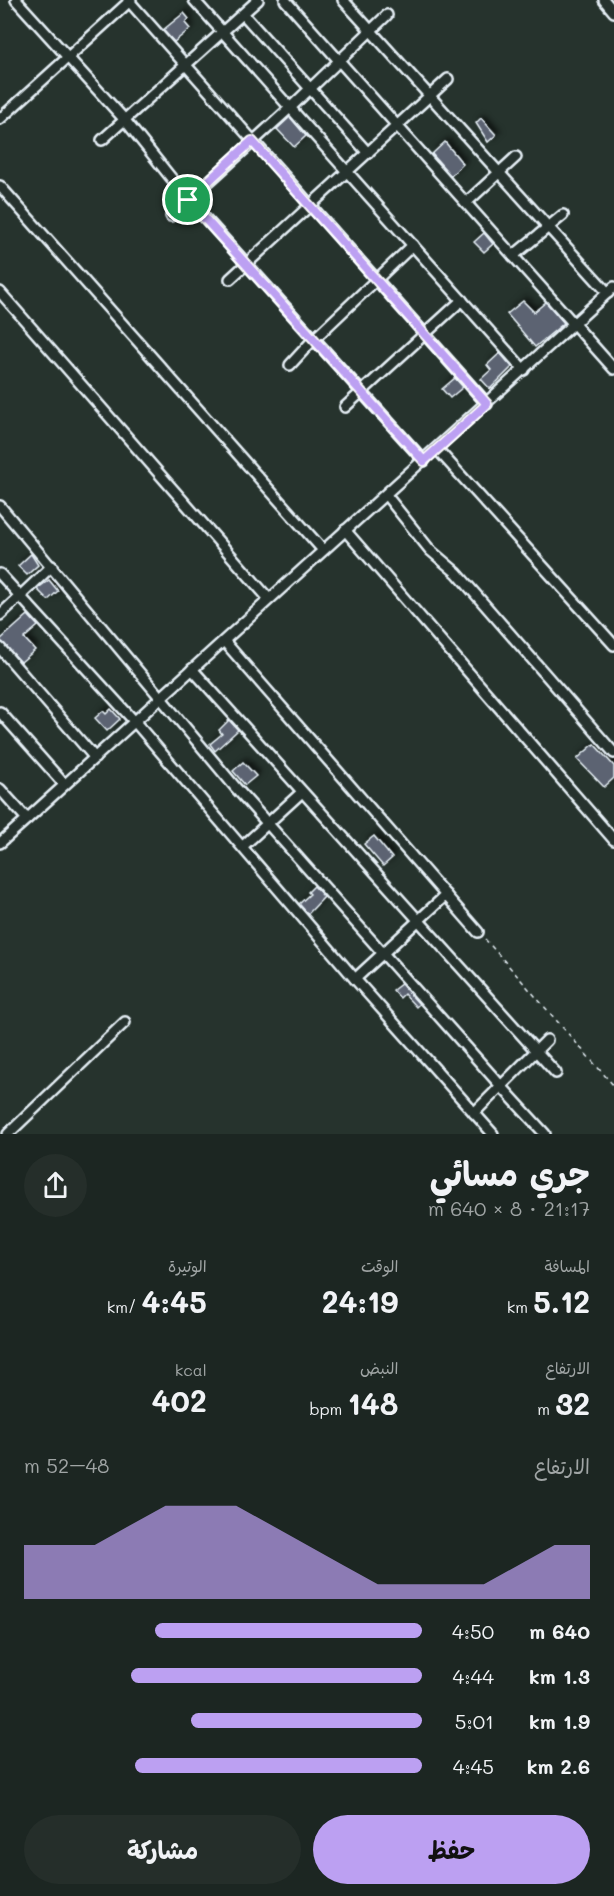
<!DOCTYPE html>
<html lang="ar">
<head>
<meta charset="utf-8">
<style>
	body { margin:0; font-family:Mali,"Playpen Sans Arabic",sans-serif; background:#252e2a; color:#f1f3f6; direction:rtl; height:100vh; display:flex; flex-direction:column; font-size:22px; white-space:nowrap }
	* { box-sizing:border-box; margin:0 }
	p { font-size:20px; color:#a0a5a5 }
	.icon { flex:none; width:33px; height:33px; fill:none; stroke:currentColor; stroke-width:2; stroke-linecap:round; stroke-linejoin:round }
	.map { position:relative; height:1134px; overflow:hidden; direction:ltr }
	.sheet { display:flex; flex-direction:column; background:#1c2622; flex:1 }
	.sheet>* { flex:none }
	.pin { position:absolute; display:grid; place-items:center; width:51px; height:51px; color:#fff; margin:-26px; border:3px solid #fff; border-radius:50%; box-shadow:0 2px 6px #0007 }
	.round { display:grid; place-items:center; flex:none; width:63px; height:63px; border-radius:32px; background:#252e2a }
	.summary { display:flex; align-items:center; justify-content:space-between; height:102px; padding:0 24px }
	h1 { font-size:33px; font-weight:700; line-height:45px }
	.metrics { display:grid; grid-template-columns:repeat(3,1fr); gap:9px; height:102px; padding:6px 24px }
	.metrics div { display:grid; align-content:center }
	.metrics b { font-size:30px; font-weight:700 }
	.metrics small { font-size:16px; font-weight:400 }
	.metrics p { font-size:16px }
	.chart { height:168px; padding:12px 24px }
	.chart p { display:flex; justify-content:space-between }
	.chart svg { width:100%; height:108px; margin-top:6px; fill:#bca0f2; opacity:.7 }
	.action { display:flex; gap:12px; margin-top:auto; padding:12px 24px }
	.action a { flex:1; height:69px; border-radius:36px; background:#bca0f2; color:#111; font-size:24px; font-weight:700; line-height:69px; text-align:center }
	.action a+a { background:#252e2a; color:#f1f3f6 }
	ul { padding:0 24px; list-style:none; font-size:20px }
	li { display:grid; grid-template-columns:96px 72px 1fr; align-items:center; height:45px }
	li i { height:15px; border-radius:8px; background:#bca0f2 }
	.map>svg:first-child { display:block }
	.building { fill:#5c6472; stroke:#e8f1f8; stroke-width:1.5; filter:url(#shadow) }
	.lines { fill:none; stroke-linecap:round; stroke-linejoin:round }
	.minor-casing { stroke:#e8f1f8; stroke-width:14 }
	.path { stroke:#e8f1f8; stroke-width:1.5; stroke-dasharray:4.5 4.5; stroke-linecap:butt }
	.minor { stroke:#26332d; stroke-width:9 }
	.route-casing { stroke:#fff; stroke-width:12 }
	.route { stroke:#bca0f2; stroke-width:8 }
</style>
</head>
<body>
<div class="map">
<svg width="614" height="1134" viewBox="0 0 614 1134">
	<defs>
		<filter id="shadow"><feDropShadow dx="4" dy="-4" stdDeviation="3" flood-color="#0009"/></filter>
	</defs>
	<rect width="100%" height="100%" fill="#26332d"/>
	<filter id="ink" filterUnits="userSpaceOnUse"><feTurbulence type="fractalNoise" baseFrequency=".0167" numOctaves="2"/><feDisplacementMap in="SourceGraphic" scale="12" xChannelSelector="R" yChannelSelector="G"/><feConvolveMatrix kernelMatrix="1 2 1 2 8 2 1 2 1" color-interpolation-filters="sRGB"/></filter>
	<g filter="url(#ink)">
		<g class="building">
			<path d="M184,13L189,19L185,23L190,29L174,42L163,30Z"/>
			<path d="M290,117L306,136L294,147L277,129Z"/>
			<path d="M481,118L496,135L488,142L476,123Z"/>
			<path d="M445,142L463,164L451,176L432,154Z"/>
			<path d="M484,233L493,244L484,252L474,242Z"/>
			<path d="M523,301L534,312L546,302L564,323L535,347L507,314Z"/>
			<path d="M500,353L512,367L490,389L481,379L491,370L487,365Z"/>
			<path d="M455,378L463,387L450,398L442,389Z"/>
			<path d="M31,554L38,565L27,575L18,566Z"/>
			<path d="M49,580L58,591L48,600L37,589Z"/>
			<path d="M28,615L38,626L24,638L35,650L21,662L0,640Z"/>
			<path d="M111,709L120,719L107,731L95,718L103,711L106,714Z"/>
			<path d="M229,720L238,730L215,751L210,744L222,734L219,730Z"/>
			<path d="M594,744L614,766V778L604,787L577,759Z"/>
			<path d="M243,762L256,776L245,785L233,771Z"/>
			<path d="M374,836L392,858L383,866L364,844Z"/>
			<path d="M314,886L324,897L308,914L299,904L310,894L308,892Z"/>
			<path d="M401,984L419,1004L416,1007L404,994L400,998L393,990Z"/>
		</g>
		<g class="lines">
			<defs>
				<g id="minor">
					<path d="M16,0L124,119L188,199L424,461"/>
					<path d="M128,0L487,404"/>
					<path d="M194,0L524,370"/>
					<path d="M285,0L614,369"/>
					<path d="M343,0L608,293"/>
					<path d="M604,0L614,12"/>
					<path d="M243,14L368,153"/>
					<path d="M0,119L131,0"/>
					<path d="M102,140L258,0"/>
					<path d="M0,186L322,549"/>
					<path d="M466,203L516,157"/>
					<path d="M171,216L290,108L387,15"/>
					<path d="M513,256L563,215"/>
					<path d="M230,279L448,79"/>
					<path d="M0,292L269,599"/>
					<path d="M290,365L313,340L413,245"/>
					<path d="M345,407L462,300"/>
					<path d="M437,449L614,645"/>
					<path d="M386,495L430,550L457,573L614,753"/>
					<path d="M0,506L236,788L501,1086L474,1113"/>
					<path d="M345,530L614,840"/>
					<path d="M0,574L135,722L355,979L493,1134"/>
					<path d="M0,615L52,566"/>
					<path d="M224,641L478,932"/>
					<path d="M0,648L95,758"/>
					<path d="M192,669L556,1073"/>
					<path d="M0,712L64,784"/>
					<path d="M0,789L27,819L614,287"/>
					<path d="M0,843L27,819"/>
					<path d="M243,846L302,792"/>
					<path d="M355,979L446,895"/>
					<path d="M8,1134L125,1022"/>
					<path d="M545,1134L501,1086L547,1040"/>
				</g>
			</defs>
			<use href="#minor" class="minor-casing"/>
			<path class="path" d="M485,939L614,1086"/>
			<use href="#minor" class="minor"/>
		</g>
	</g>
	<g class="lines" filter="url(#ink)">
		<defs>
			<path id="route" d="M252,141L487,404L424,461L188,200Z"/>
		</defs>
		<use href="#route" class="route-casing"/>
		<use href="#route" class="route"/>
	</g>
</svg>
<div class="pin" style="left:188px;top:200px;background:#1e9e55"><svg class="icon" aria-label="arrive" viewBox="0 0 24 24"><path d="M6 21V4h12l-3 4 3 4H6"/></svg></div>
</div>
<section class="sheet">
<div class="summary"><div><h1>جري مسائي</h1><p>21:17 · 8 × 640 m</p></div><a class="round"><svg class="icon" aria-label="share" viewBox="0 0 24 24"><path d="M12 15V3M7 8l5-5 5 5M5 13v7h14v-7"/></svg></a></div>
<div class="metrics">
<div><p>المسافة</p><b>5.12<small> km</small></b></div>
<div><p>الوقت</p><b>24:19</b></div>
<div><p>الوتيرة</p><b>4:45<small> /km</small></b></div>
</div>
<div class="metrics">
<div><p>الارتفاع</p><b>32<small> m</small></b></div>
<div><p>النبض</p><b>148<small> bpm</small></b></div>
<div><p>kcal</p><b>402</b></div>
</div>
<div class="chart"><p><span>الارتفاع</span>48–52 m</p>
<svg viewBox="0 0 160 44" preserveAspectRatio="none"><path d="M0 44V22L10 22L20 22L30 14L40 6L50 6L60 6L70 14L80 22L90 30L100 38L110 38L120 38L130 38L140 30L150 22L160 22V44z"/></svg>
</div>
<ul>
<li><b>640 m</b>4:50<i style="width:67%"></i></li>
<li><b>1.3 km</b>4:44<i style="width:73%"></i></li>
<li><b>1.9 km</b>5:01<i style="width:58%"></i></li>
<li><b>2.6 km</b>4:45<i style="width:72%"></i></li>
</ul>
<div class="action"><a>حفظ</a><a>مشاركة</a></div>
</section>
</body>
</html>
